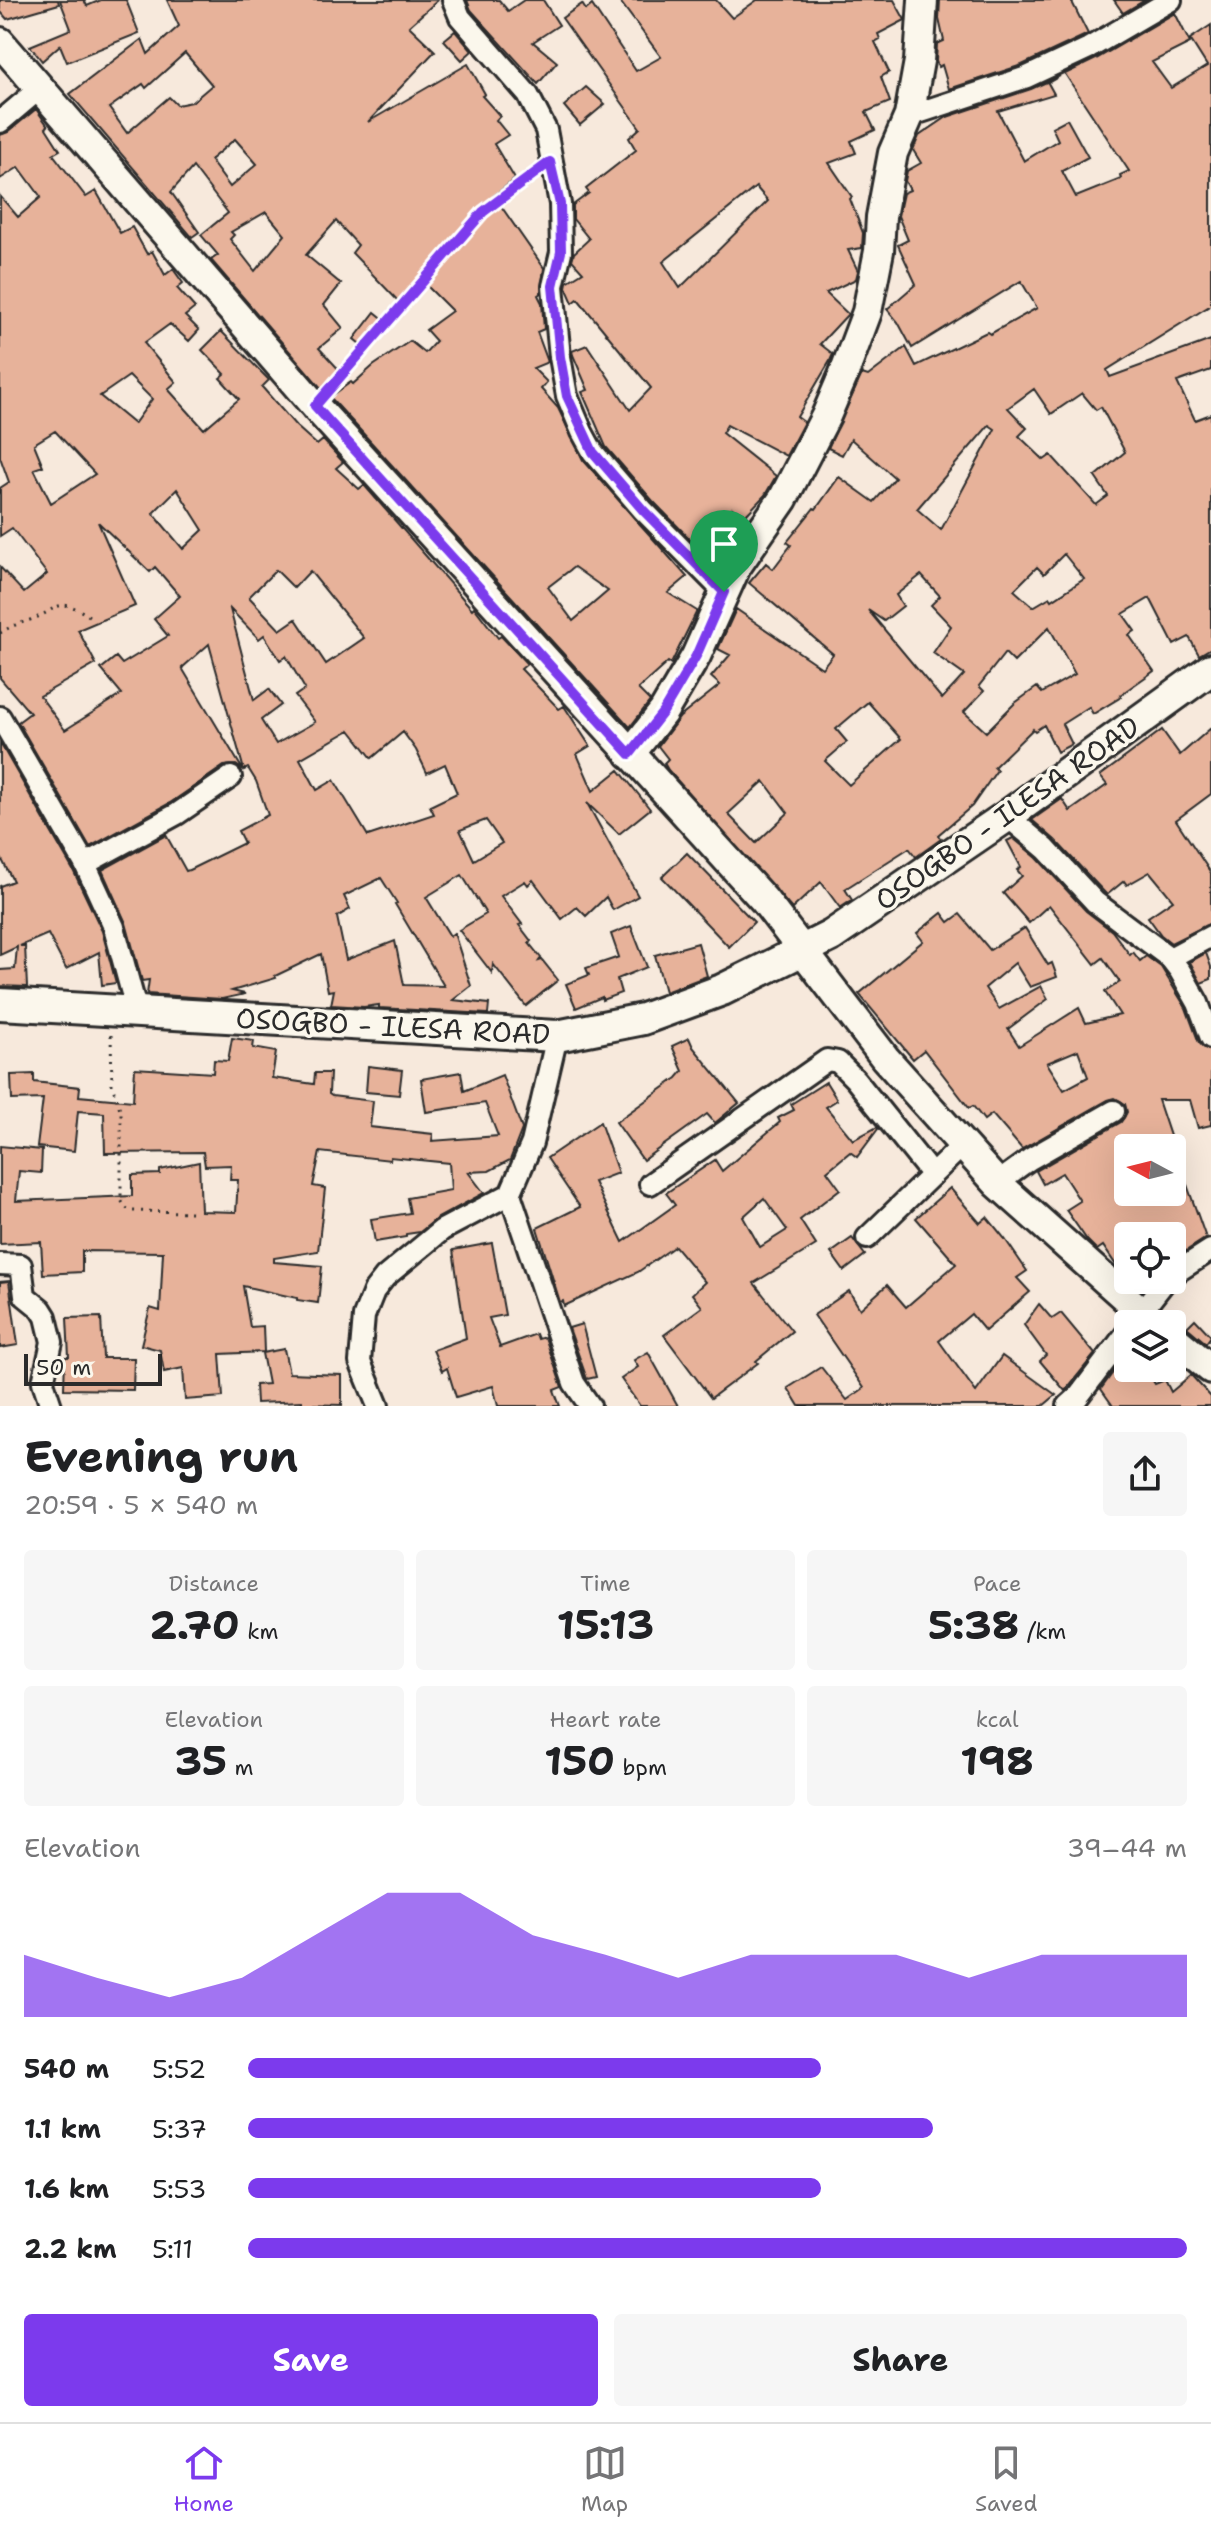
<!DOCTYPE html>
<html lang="en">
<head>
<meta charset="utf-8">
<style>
	body { margin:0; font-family:"Shantell Sans",sans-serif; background:#f6f6f6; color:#202124; height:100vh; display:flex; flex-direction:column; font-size:30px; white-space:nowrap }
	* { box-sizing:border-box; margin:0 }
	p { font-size:26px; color:#757577 }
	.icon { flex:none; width:44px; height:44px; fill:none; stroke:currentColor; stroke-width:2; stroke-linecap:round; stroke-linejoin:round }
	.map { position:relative; height:1406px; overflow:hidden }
	.details { display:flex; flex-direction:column; background:#fff; flex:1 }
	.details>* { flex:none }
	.needle { width:52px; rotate:277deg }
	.fabs { position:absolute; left:1114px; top:1134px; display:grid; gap:16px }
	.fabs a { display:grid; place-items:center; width:72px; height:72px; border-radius:8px; background:#fff; box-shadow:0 8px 32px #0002; font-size:40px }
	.scale { position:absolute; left:24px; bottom:20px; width:138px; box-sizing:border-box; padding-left:8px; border:4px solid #2b2b2b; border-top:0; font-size:22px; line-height:28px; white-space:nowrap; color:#2b2b2b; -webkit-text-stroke:6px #fbf7ec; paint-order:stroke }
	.pin { position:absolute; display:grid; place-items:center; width:68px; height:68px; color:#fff; margin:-82px -34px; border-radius:50% 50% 50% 0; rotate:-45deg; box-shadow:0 0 8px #0007 }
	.pin .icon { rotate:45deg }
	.round { display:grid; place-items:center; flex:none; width:84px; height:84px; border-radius:8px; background:#f6f6f6 }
	.overview { display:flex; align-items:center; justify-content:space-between; height:136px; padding:0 24px }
	h1 { font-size:44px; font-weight:700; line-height:60px }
	.stats { display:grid; grid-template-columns:repeat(3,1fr); gap:12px; height:136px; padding:8px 24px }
	.stats div { display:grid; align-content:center; border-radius:8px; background:#f6f6f6; text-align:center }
	.stats b { font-size:40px; font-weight:700 }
	.stats small { font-size:22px; font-weight:400 }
	.stats p { font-size:22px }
	.chart { height:224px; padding:16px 24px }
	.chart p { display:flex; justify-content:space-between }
	.chart svg { width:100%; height:144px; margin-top:8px; fill:#7c3aed; opacity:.7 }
	.primary-button { display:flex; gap:16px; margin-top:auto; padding:16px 24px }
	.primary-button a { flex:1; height:92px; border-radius:8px; background:#7c3aed; color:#fff; font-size:32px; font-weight:700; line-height:92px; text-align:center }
	.primary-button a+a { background:#f6f6f6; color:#202124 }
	ul { padding:0 24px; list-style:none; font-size:26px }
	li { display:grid; grid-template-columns:128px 96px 1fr; align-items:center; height:60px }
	li i { height:20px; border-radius:10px; background:#7c3aed }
	.tab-bar { display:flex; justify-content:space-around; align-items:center; height:112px; border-top:2px solid #e0e0e0; background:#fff; font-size:22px; color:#757577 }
	.tab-bar a { display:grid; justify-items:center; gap:4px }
	.tab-bar .current { color:#7c3aed }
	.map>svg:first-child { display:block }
	.building { fill:#e7b29a; stroke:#2b2b2b; stroke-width:2; fill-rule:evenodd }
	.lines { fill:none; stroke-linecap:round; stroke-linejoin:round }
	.street-casing { stroke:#2b2b2b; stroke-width:26 }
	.secondary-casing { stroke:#2b2b2b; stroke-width:34 }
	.primary-casing { stroke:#2b2b2b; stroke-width:36 }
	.path { stroke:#2b2b2b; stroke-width:3; stroke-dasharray:2 6; stroke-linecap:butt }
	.street { stroke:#fbf7ec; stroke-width:20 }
	.secondary { stroke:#fbf7ec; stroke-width:28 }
	.primary { stroke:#fbf7ec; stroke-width:30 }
	.route-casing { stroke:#fff; stroke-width:16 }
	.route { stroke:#7c3aed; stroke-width:10 }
	.labels { text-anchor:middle; stroke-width:7; stroke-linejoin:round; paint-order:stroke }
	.street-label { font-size:28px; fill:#2b2b2b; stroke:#fbf7ec }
</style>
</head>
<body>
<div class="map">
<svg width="1211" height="1406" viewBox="0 0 1211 1406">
	<rect width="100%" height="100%" fill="#f7e9dc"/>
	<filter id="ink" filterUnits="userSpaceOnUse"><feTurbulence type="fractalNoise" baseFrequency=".0125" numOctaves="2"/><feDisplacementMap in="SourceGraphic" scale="16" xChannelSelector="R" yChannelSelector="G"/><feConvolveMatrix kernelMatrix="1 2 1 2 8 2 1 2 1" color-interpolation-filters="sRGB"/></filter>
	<g filter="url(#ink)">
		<g class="building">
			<path d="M0,0H58L59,4L7,19L0,11Z"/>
			<path d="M60,0H84L87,6L101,0H126L139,33L67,62L60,45L42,61L30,46L71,29Z"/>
			<path d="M167,0H438L409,26L435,51L368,122L468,64L485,94L482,96L500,116L496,120L508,135L494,144L515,179L494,196L544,268L541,293L538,295L542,303L544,329L537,332L548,362L533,368L547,382L541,389L558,408L583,460L687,577L668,593L697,611L671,664L668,662L638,689L650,701L630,727L330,397L351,382L353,384L373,366L410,341L425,353L436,341L426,330L452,311L423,282L401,304L352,253L358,245L336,221L306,255L341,284L324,305L343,328L319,348L344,375L328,396L211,260L218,255L201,235L228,213L193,167L171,192L199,232L192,237L70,94L142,39L148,54L179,26ZM185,53L212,85L192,102L177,105L169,97L127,133L109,108L143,84L146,88ZM235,139L257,164L230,187L210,160ZM266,212L285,235L255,271L230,239L234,235L231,232ZM574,567L608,591L573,621L548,587Z"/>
			<path d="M467,0H499L508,11L524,0H543L559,25L533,42L557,62L538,84L471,10Z"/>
			<path d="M619,0H716L732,18L757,0H894L905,20L878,34L880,39L875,42L889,72L881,77L890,102L866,112L875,130L851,141L856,153L829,163L852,197L850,199L863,233L862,248L848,250L858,271L856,279L826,293L848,314L820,344L833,354L830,361L797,417L804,422L786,456L727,425L722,433L776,476L765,495L743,518L732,508L705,547L698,543L696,545L653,501L606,447L582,392L588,390L573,355L572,351L587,345L630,410L651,388L578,299L573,303L566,287L567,282L583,272L572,260L574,253L589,239L573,219V205L589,193L586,189L636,150L629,138L640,128L562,18L582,4L586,10L592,5L636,71L661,57ZM756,187L768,201L680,288L663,262Z"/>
			<path d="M940,0H1071L1088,34L1022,65L949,89L942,65L938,67L936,61L937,44L944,41L939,19Z"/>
			<path d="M1114,0H1145L1123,13Z"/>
			<path d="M1175,13L1190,43L1152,62L1171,88L1207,66L1190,39L1211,25V305L1107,370L1110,377L1211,340V370L1177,382L1195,420L1211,414V648L1199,655L1189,637L1174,645L1150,598L1123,614L1135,631L1129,635L1154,671L1120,695L1121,697L1093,714L1089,707L1062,724L1072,744L1057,752L1044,725L1035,731L1033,729L994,767L997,770L972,806L938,835L941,839L916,857L909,848L845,889L852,900L840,908L821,882L792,909L668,770L664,763L668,759L658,746L680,717L720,685L711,677L730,655L718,649L736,609L822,668L833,654L749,583L766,563L773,569L791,545L787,542L814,508L816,509L839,477L874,502L895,478L851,439L842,455L828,448L862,374L868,376L906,347L916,366L987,332L990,334L1037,308L1021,281L912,348L898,322L887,309L916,284L898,245L908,240L898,216L903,193L910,190L905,181L907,171L921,163L913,150L919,136L947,117L1031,89L1060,76L1048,83L1054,94L998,111L1024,161L1058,140L1052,127L1067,119L1088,157L1062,171L1076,197L1121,179L1120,175L1129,171L1065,74L1096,59ZM1034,389L1051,414L1082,393L1096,410L1101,407L1125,452L1095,477L1108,496L1096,505L1051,455L1044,460L1019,436L1027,428L1008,408ZM989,425L995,429L941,530L917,509ZM1064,554L1084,579L1052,600L1050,597L1033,607L1014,590L1037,567L1044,574ZM921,575L940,596L931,605L951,626L933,653L964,675L942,699L868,610L884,621L903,606L896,595ZM1049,627L1075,674L1042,693L1037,687L1015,703L986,732L964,712L984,691L979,686L1005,653L1014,662ZM868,702L901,739L849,785L825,761L847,742L836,729ZM764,781L788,813L756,843L728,814Z"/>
			<path d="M455,31L472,51L462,60L444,40Z"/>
			<path d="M586,87L605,104L580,125L564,106Z"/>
			<path d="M36,109L48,126L46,128L60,150L53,154L86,197L96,191L120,233L132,227L147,254L152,251L165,275L173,269L183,283L177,288L195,308L185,316L199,330L189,341L170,324L144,343L176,382L168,389L204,429L239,399L220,378L225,374L202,350L221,331L269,380L262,387L296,426L317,445L323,440L343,462L336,468L359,489L364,485L472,609L474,607L498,638L501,636L527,664L521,669L559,709L564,706L590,746L577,754L593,791L619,770L650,809L619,834L587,803L638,896L613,910L606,897L586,916L577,907L562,919L533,880L528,885L525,881L501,896L522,924L519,925L531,941L529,943L541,958L539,961L542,960L558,980L526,1006L493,964L492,973L459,930L486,914L462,875L426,897L450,936L454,933L471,986L453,1000L489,1004L488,1014L379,1008V1005L364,1007L331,1005L334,990L328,991L321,954L275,976L276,978L232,991L245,994L222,999L147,994L149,980L142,981L126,923L102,870L166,835L186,871L189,870L244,843L238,831L268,815L256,781L248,768L244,770L209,644L182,668L243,770L236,765L224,766L170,803L90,847L18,722L30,713L0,678V567L24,593L47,574L12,528L0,536V488L9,482L0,457V196L18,217L41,197L19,167L0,179V135L8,132ZM129,376L152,399L134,424L100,396ZM55,431L95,474L51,503L34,469L43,466L34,444ZM177,489L203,530L183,549L153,513ZM98,522L150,572L155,567L180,596L154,619L168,636L122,664L116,657L101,669L122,694L65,730L40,696L96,664L78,630L135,606ZM276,570L294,588L310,571L364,638L326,664L296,619L280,630L249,597ZM230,609L259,639L264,635L280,660L286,656L305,689L295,696L315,722L276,744L261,720L281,705L269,689L254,700ZM350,730L372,758L403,732L416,750L427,773L445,764L457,793L430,806L434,814L368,836L334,780L317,790L300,759ZM486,820L502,843L474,860L460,830ZM381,878L397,903L395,904L444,986L404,985L395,941L346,960L337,917L350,909L344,896Z"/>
			<path d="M375,312L386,321L365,348L354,339Z"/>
			<path d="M1211,728V794L1176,820L1211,873V923L1171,943L1161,935L1148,917L1173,900L1150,872L1127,885L1124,881L1107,895L1055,840L1032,820L1062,799L1070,811L1107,785L1100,776L1162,730L1180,755Z"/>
			<path d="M0,743L73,870L102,931L116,983L102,985L99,952L66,969L48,934L20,946H25L27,987L0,986V970L15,969L17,947L0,955V886L13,881L0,856Z"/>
			<path d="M1013,838L1037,858L1086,911L1112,931L1130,955L1133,952L1140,961L1146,956L1161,967L1186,1008L1199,1043L1211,1052V1125L1198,1128L1190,1100H1158L1174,1148H1128V1192H1172V1186L1186,1182L1206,1238L1172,1260V1236H1128V1277L1118,1268L1103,1246L1097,1250L1087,1240L1066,1210L1080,1201L1062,1173L1043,1184L1036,1171L1121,1122L1127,1112L1125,1104L1115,1098L1108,1100L1022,1149L992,1114L984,1120L973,1106L969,1108L924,1050L913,1059L859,994L923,941L917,933L942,913L949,922L960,914L990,950L1025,928L1048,965L1052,963L1057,977L1030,987L1015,963L985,988L999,1009L1041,986L1048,999L1008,1029L1019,1046L1079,1008L1086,1023L1120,1015L1105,992L1120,982L1103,958L1095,964L1049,905L1029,923L1003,893L1022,876L1017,870L1021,867L1007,841ZM1078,1050L1088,1077L1064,1090L1047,1063Z"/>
			<path d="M687,853L754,922L729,947L662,877Z"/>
			<path d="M631,926L647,967L617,979L621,993L602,1000V997L576,1008L566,984L589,975L586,968L619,957L611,934Z"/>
			<path d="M698,943L707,976L665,992L655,955Z"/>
			<path d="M1206,953L1211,967V979L1201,983L1190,962Z"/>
			<path d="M232,1038L254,1041L253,1048L276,1052L272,1078L314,1084L315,1073H330L329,1094L332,1096L373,1101L370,1127L433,1134L432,1141L498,1136L485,1103L426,1112L421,1079L461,1072L464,1091L502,1075L522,1129L510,1160L489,1171L468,1172L484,1193L436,1219L420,1232L406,1234V1237L375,1242L371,1219L410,1213L407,1198L451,1190L449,1163L390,1157V1160L320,1152L313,1186L325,1188L318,1251L274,1258V1262L322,1266L318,1303L297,1300V1298L243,1286L250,1327L263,1326L264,1352L220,1354L223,1397L185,1400L183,1368L164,1372L160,1350L141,1345L150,1308L160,1311L163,1252L82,1251V1272L43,1274L41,1242L0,1244V1146L42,1150L41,1173L19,1171L16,1201L132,1196V1175L160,1174V1170L199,1162L201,1211L236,1212L238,1180H230L231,1165L205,1166L203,1152L105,1153L104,1113L78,1111L74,1151L37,1147L43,1099L12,1100L11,1075L34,1074V1082L80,1087L79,1096L133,1101L135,1068L213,1073L214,1060L228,1061Z"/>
			<path d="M689,1038L693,1047L739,1103L715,1123L707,1114L643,1160L616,1122L677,1078L683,1071L672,1046Z"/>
			<path d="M368,1066L402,1070L399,1095L366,1092Z"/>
			<path d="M826,1082L837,1100L826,1107L853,1140L877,1127L878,1129L857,1157L850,1152L827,1171L840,1189L800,1220L816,1245L754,1283L792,1331L756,1361L758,1363L711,1398L664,1335L702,1307L692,1294L705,1282L675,1246L638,1272L564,1306L563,1301L560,1302L537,1228L580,1207L547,1158L600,1122L618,1173L594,1182L623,1242L675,1205L666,1193L715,1160L722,1171L780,1122L778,1118L794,1110L791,1104ZM764,1198L787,1230L760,1247L743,1217Z"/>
			<path d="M950,1188L980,1223L987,1217L1005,1239L1027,1271L1017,1278L1030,1292L985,1331L971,1314L939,1341L976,1392L1002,1356L1056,1395L1043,1406H799L788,1388L821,1367L847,1400L864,1388L814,1315L849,1291L860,1309L887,1285L906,1307L956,1264L916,1218Z"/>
			<path d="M852,1238L865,1255L844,1271L831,1253Z"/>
			<path d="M492,1243L505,1315L489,1318L500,1347L536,1334L538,1339L545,1337L562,1387L554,1390L560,1406H498L493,1386L456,1397L447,1368L442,1371L433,1350L466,1338L453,1250Z"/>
			<path d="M9,1281L18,1345L0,1348V1282Z"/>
			<path d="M1039,1304L1052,1319L1061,1313L1095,1354L1065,1391L1040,1361L1046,1355L1024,1325Z"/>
			<path d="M101,1317L103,1358H134L133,1390L64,1389L65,1357H69L67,1318Z"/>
			<path d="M1195,1319L1211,1336L1206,1343L1187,1327Z"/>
			<path d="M582,1324L596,1377L587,1379L569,1328Z"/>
			<path d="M284,1349L289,1373L342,1375V1405L302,1404V1401L256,1403L255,1385L268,1384L262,1353Z"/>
			<path d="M648,1352L678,1406H640L621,1379L638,1367L634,1360Z"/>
			<path d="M1128,1360V1368H1145L1155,1384L1165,1380L1171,1392L1191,1375L1211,1397V1406H1113L1101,1389L1117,1367Z"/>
		</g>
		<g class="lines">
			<defs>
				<g id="street">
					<path d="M453,0L460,17L528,95L546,130L560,204L561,252L553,286L560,357L567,396L582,432L593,452L643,510L724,592"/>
					<path d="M909,116L1027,77L1089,48L1171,0"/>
					<path d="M0,122L39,89"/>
					<path d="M0,717L85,864L114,927L137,1012"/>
					<path d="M1007,816L1046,849L1095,902L1170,958L1180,971L1198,1003L1211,1038"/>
					<path d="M85,864L177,814L231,777"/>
					<path d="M1170,958L1211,936"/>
					<path d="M997,1183L1030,1159L1114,1111"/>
					<path d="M650,1184L827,1060L838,1062L855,1079L932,1175"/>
					<path d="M510,1194L574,1383L590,1406"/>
					<path d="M867,1238L963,1145"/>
					<path d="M0,1264L21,1265L25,1296L41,1309L46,1317L52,1342L43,1382L51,1406"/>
					<path d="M1172,1275L1211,1250"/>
					<path d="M1134,1321L1166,1280"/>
					<path d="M378,1406L360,1362L364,1316L374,1291L385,1277L442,1230L510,1194L532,1143L557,1036"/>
					<path d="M1068,1406L1078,1397L1128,1331"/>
				</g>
				<g id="secondary">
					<path d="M0,42L315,406L764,900L885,1058L997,1183L1155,1324"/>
					<path d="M630,754L663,712L696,656L736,567L783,499L826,416L843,376L867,312L879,251L881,217L893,153L909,116L919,61L923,0"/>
					<path d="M1172,1337L1211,1369"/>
				</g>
				<path id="primary" d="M0,1004L557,1036L643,1019L722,990L831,936L1007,816L1211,669"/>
			</defs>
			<use href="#street" class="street-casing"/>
			<use href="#secondary" class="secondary-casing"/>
			<use href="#primary" class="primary-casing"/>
			<g class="path">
				<path d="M331,388L483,212L534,174"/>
				<path d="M0,633C11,626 18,624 30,620C58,611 56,594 89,616"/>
				<path d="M111,1035L112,1085L121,1112V1200L125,1207L130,1211L193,1212"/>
			</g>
			<use href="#street" class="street"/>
			<use href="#secondary" class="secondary"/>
			<use href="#primary" class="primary"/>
		</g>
	</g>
	<g class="lines" filter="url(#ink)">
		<defs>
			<path id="route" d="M550,162L560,204L561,252L553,286L560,357L567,396L593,452L643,510L724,592L696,656L663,712L630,754L315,406L483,212Z"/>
		</defs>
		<use href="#route" class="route-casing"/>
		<use href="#route" class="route"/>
	</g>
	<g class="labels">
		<g class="street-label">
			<text transform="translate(1007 813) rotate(-35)" y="10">OSOGBO - ILESA ROAD</text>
			<text transform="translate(393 1026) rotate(3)" y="10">OSOGBO - ILESA ROAD</text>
		</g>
	</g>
</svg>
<div class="fabs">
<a><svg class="needle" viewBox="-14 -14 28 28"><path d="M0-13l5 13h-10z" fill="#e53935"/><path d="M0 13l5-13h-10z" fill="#757577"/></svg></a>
<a><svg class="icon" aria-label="locate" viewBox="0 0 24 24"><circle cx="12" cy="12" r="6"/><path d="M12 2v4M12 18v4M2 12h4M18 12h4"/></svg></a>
<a><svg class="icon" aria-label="layers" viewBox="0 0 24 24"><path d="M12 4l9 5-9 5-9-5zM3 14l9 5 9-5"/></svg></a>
</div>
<div class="scale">50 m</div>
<div class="pin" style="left:724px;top:592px;background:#1e9e55"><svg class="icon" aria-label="arrive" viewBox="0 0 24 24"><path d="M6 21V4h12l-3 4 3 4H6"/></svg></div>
</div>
<section class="details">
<div class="overview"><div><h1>Evening run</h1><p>20:59 · 5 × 540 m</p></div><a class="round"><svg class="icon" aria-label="share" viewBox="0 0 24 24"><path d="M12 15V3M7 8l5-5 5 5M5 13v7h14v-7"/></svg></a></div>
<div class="stats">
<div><p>Distance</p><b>2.70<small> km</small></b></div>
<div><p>Time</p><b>15:13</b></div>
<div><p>Pace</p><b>5:38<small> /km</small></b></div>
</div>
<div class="stats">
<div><p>Elevation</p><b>35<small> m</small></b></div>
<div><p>Heart rate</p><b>150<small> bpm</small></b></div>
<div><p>kcal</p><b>198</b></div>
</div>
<div class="chart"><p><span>Elevation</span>39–44 m</p>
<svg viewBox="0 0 160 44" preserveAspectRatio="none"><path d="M0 44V25L10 32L20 38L30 32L40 19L50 6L60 6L70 19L80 25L90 32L100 25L110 25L120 25L130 32L140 25L150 25L160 25V44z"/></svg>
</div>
<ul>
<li><b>540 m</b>5:52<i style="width:61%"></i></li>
<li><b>1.1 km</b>5:37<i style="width:73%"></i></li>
<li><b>1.6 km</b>5:53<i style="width:61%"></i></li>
<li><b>2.2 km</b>5:11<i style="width:100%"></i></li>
</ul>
<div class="primary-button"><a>Save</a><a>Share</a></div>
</section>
<nav class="tab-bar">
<a class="current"><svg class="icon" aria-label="home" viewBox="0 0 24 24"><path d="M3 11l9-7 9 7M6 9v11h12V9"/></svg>Home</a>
<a><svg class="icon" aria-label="map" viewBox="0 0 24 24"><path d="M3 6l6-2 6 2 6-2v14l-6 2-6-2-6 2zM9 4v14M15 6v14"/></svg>Map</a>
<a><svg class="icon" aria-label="saved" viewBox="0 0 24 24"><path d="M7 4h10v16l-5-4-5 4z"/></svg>Saved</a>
</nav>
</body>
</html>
